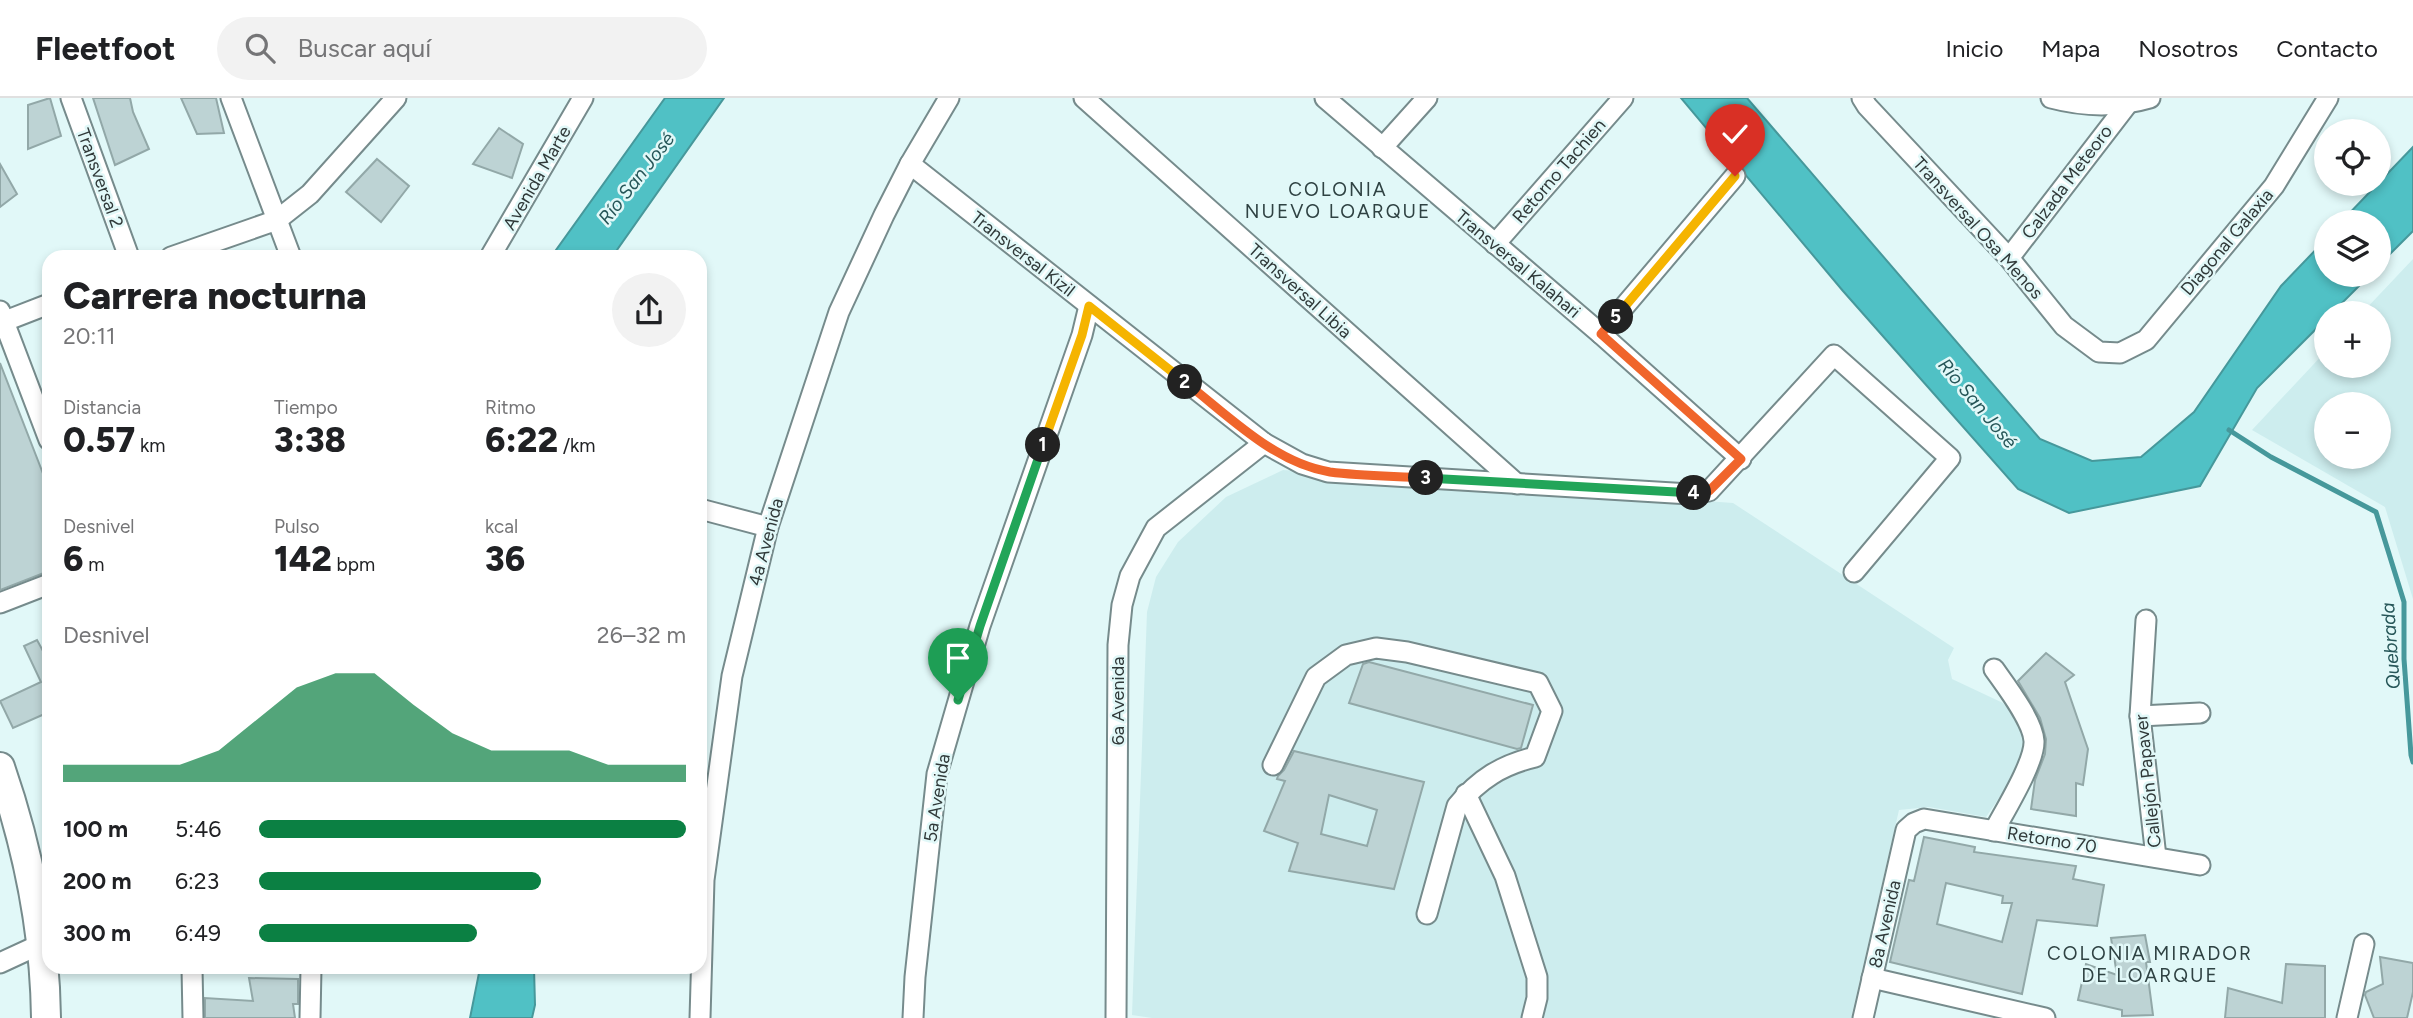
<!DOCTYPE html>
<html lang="es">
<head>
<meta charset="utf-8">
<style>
	body { margin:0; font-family:Figtree,sans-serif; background:#f2f2f2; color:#202124; height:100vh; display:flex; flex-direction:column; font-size:26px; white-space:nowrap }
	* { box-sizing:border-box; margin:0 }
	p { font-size:23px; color:#757577 }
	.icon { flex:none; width:38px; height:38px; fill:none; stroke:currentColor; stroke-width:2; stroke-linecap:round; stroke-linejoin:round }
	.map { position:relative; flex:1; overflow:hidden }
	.details { position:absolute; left:42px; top:152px; width:665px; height:724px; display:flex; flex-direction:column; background:#fff; border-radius:21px; box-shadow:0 4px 10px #0003 }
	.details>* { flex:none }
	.tools { position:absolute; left:2314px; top:21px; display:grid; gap:14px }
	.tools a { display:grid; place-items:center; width:77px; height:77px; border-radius:50%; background:#fff; box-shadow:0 4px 10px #0003; font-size:35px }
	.pin { position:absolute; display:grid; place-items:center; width:60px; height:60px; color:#fff; margin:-72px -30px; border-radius:50% 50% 50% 0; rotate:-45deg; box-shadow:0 0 7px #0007 }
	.pin .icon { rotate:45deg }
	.km { position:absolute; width:35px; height:35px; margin:-18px; border-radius:50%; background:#222; color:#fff; font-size:19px; line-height:35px; text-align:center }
	.round { display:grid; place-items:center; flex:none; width:74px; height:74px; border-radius:37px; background:#f2f2f2 }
	.headline { display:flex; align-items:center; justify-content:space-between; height:119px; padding:0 21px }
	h1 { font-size:38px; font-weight:800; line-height:52px }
	.figures { display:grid; grid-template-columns:repeat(3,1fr); gap:10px; height:119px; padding:7px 21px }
	.figures div { display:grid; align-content:center }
	.figures b { font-size:35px; font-weight:800 }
	.figures small { font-size:19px; font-weight:400 }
	.figures p { font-size:19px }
	.chart { height:196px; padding:14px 21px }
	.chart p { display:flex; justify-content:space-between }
	.chart svg { width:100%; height:126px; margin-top:7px; fill:#0b8043; opacity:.7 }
	ul { padding:0 21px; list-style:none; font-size:23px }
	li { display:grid; grid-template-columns:112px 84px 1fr; align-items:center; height:52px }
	li i { height:18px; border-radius:9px; background:#0b8043 }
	header { display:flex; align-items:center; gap:42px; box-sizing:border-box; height:98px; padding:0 35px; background:#fff; border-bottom:2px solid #e0e0e0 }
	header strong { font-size:33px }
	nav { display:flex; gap:38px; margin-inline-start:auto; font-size:24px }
	.search { width:490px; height:63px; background:#f2f2f2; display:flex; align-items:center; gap:18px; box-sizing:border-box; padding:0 24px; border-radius:38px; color:#757577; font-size:26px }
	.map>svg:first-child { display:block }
	.built { fill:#cdedee; fill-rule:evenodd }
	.water { fill:#50c1c5; stroke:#46989b; stroke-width:2 }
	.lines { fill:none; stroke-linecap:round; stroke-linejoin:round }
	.stream { stroke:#46989b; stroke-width:5 }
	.building { fill:#bdd3d4; stroke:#92a8a8; stroke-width:2; fill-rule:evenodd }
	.minor-casing { stroke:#768b8c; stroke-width:23 }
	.highway-casing { stroke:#768b8c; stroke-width:32 }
	.minor { stroke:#fff; stroke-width:19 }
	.highway { stroke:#fff; stroke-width:28 }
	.split-1-casing { stroke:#fff; stroke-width:14 }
	.split-2-casing { stroke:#fff; stroke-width:14 }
	.split-3-casing { stroke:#fff; stroke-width:14 }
	.split-4-casing { stroke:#fff; stroke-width:14 }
	.split-5-casing { stroke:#fff; stroke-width:14 }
	.split-6-casing { stroke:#fff; stroke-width:14 }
	.split-1 { stroke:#22a559; stroke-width:9 }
	.split-2 { stroke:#f5b400; stroke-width:9 }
	.split-3 { stroke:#f0652b; stroke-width:9 }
	.split-4 { stroke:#22a559; stroke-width:9 }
	.split-5 { stroke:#f0652b; stroke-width:9 }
	.split-6 { stroke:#f5b400; stroke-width:9 }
	.labels { text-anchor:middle; stroke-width:5; stroke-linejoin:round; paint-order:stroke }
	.street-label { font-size:18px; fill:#303939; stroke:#e1f8f8 }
	.water-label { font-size:19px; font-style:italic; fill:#265658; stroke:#e1f8f8 }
	.neighbourhood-label { font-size:19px; letter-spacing:2px; fill:#2f4243; stroke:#e1f8f8 }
</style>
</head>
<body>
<header>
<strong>Fleetfoot</strong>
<div class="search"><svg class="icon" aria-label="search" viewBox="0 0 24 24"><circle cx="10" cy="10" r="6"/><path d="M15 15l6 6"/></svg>Buscar aquí</div>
<nav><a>Inicio</a><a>Mapa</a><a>Nosotros</a><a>Contacto</a></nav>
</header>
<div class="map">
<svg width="2413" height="920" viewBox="0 0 2413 920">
	<rect width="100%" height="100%" fill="#e1f8f8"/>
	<g class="built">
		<path d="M2413,161V501L2385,409L2252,332L2326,253V268H2378V215H2362ZM2326,306H2378V359H2326Z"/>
		<path d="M1283,372L1733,405L1954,550L1948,562L1952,581L2003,605L2023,629L2024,654L2010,684L1986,719L1929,709L1899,712L1851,920H1152L1132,917L1147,514L1156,479L1178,444L1226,399Z"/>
	</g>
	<g class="water">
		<path d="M665,0H724L612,159H551Z"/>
		<path d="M1681,0H1747L2040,341L2092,363L2141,359L2194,314L2281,188L2326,141V177H2370L2332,215H2326V221L2257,290L2200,388L2069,415L2018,391L1843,193Z"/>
		<path d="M2413,49V133L2378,168V124H2341Z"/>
		<path d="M480,870H534L535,907L532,920H470Z"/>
	</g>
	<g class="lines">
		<path class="stream" d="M2229,332L2271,359L2376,414L2404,504V561L2411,657L2413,664"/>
	</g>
	<g class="building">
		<path d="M50,0L61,38L28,51V7Z"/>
		<path d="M93,0H130L133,14L149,51L115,67Z"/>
		<path d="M181,0H216L224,35L197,36Z"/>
		<path d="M499,30L523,46L512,80L473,66Z"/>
		<path d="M377,61L409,88L381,124L346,94Z"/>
		<path d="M0,66L17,96L0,109Z"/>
		<path d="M0,265L49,391V473L0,492Z"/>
		<path d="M37,542L49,564V614L13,630L0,603L41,584L24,548Z"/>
		<path d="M2046,555L2074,577L2065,584L2088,651L2083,687L2076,685V718L2031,711L2035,682L2045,656L2046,641L2040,620L2018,583Z"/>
		<path d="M1369,564L1533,607L1521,650L1517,651L1349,605L1363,566Z"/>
		<path d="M1294,653L1424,684L1394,791L1289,773L1298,745L1264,733L1285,683L1277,681L1278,678L1284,672ZM1329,697L1377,712L1367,748L1321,736Z"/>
		<path d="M1924,739L1975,749L1974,754L2076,768L2073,781L2104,787L2097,828L2037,822L2022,896L1890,864L1909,782L1914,783ZM1946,785L2003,798L2002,805H2012L2002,844L1937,826Z"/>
		<path d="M2145,837L2150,864H2146L2153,917L2122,918V912L2078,902L2086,866L2117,877L2111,840Z"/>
		<path d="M2380,859L2413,865V894L2407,920H2374L2365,897L2366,894L2383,886Z"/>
		<path d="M2286,866L2325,868V920H2225L2228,890L2282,905Z"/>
		<path d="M249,880L298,881V906H293L295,920H205V900L253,903Z"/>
	</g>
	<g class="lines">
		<defs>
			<g id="minor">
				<path d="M71,0L129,159"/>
				<path d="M231,0L291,159"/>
				<path d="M1084,0L1517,386"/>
				<path d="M1325,0L1601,236L1741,361"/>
				<path d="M1862,0L1867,8L2009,160L2064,228L2099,254L2120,255L2146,242L2274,88L2328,0"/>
				<path d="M2051,0C2085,9 2116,10 2150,0"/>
				<path d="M1382,50L1427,0"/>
				<path d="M910,66L1264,345L1302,366L1328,374L1690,396L1709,393L1834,257L1950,360L1854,474"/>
				<path d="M1495,146L1623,0"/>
				<path d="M171,159L277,122L310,96L396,0"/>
				<path d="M490,159L583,0"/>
				<path d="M2009,160L2126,8"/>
				<path d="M0,213L49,342"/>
				<path d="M0,225L49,206"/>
				<path d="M1601,236L1735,78"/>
				<path d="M700,411L768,429"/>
				<path d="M0,505L49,486"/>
				<path d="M2146,522L2140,618L2156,759"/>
				<path d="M1994,571C2006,588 2033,623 2034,643C2035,664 2005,712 1994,733"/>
				<path d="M2140,618L2200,615"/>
				<path d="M1273,667L1316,579L1346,557L1376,550L1407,554L1538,585L1552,613L1535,659C1502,667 1479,681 1457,708L1427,816"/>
				<path d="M1466,696L1505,778L1537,879V900L1532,920"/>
				<path d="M32,784L49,778"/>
				<path d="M0,865L41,846"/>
				<path d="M192,870L193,920"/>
				<path d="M1872,880L2045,920"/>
				<path d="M310,920L311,870"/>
				<path d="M700,920L704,782L732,578L768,429L839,214L884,117L910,66L949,0"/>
				<path d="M913,920L915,879L937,676L980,528L1082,237L1089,208"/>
				<path d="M1116,920L1118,547L1122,507L1130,478L1156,430L1264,345"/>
				<path d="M1863,920L1906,732L1914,725L1924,721L2200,767"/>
				<path d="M2347,920L2364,846"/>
			</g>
			<path id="highway" d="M0,669C28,750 45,834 46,920"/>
		</defs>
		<use href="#minor" class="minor-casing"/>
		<use href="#highway" class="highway-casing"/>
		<use href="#minor" class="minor"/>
		<use href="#highway" class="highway"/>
	</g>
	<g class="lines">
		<defs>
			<path id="split-1" d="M958,602L980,528L1043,347"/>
			<path id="split-2" d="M1043,347L1082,237L1089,208L1185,284"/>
			<path id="split-3" d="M1185,284C1228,317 1274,365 1330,374C1361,378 1394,378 1426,380"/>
			<path id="split-4" d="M1426,380L1694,395"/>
			<path id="split-5" d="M1616,219L1601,236L1741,361L1709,393L1694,395"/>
			<path id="split-6" d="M1616,219L1735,78"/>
		</defs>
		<use href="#split-1" class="split-1-casing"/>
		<use href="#split-2" class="split-2-casing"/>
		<use href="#split-3" class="split-3-casing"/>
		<use href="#split-4" class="split-4-casing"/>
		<use href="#split-5" class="split-5-casing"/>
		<use href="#split-6" class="split-6-casing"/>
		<use href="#split-1" class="split-1"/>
		<use href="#split-2" class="split-2"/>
		<use href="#split-3" class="split-3"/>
		<use href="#split-4" class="split-4"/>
		<use href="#split-5" class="split-5"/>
		<use href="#split-6" class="split-6"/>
	</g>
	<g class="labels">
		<g class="street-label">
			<text transform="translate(1559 73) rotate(-49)" y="6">Retorno Tachien</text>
			<text transform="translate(100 80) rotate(70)" y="6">Transversal 2</text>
			<text transform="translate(537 80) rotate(-60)" y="6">Avenida Marte</text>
			<text transform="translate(2067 84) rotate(-53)" y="6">Calzada Meteoro</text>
			<text transform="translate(1978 130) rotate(48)" y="6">Transversal Osa Menos</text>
			<text transform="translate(2227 144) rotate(-50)" y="6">Diagonal Galaxia</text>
			<text transform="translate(1023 156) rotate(38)" y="6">Transversal Kizil</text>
			<text transform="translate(1518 166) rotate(40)" y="6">Transversal Kalahari</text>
			<text transform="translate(1300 193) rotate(42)" y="6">Transversal Libia</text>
			<text transform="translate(766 444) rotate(-75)" y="6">4a Avenida</text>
			<text transform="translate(1118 603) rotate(-90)" y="6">6a Avenida</text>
			<text transform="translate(2148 683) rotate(-96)" y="6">Callejón Papaver</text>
			<text transform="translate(937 700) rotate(-81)" y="6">5a Avenida</text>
			<text transform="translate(2052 742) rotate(9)" y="6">Retorno 70</text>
			<text transform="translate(1885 826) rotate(-77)" y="6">8a Avenida</text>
		</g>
		<g class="water-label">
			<text transform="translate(636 80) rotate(-52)" y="7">Río San José</text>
			<text transform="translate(1978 305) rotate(50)" y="7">Río San José</text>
			<text transform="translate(2390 548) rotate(-94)" y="7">Quebrada</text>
		</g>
		<g class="neighbourhood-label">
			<text x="1338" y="98">COLONIA<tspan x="1338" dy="22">NUEVO LOARQUE</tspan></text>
			<text x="2150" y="862">COLONIA MIRADOR<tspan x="2150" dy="22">DE LOARQUE</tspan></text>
		</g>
	</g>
</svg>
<div class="tools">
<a><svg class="icon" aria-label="locate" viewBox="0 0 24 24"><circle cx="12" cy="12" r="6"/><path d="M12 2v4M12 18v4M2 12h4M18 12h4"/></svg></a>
<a><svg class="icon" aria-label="layers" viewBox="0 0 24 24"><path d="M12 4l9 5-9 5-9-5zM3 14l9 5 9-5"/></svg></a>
<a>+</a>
<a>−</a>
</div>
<div class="pin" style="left:958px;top:602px;background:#1e9e55"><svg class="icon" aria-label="arrive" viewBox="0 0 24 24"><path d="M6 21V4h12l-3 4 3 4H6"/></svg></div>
<div class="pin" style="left:1735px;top:78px;background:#d93025"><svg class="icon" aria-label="check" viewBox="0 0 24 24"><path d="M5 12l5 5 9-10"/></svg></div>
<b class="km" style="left:1043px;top:347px">1</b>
<b class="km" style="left:1185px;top:284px">2</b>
<b class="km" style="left:1426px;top:380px">3</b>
<b class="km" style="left:1694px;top:395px">4</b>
<b class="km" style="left:1616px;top:219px">5</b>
<section class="details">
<div class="headline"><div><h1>Carrera nocturna</h1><p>20:11</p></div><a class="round"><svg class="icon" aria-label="share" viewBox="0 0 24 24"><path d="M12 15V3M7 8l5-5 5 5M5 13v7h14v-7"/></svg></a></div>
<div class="figures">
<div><p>Distancia</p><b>0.57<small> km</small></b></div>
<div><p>Tiempo</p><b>3:38</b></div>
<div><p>Ritmo</p><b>6:22<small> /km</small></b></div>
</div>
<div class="figures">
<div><p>Desnivel</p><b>6<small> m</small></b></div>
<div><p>Pulso</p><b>142<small> bpm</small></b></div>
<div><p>kcal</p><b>36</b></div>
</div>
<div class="chart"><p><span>Desnivel</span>26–32 m</p>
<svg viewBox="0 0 160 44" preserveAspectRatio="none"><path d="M0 44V38L10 38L20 38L30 38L40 33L50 22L60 11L70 6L80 6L90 17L100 27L110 33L120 33L130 33L140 38L150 38L160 38V44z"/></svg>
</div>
<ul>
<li><b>100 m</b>5:46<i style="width:100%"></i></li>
<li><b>200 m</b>6:23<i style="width:66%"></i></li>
<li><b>300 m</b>6:49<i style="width:51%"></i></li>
</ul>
</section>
</div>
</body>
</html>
